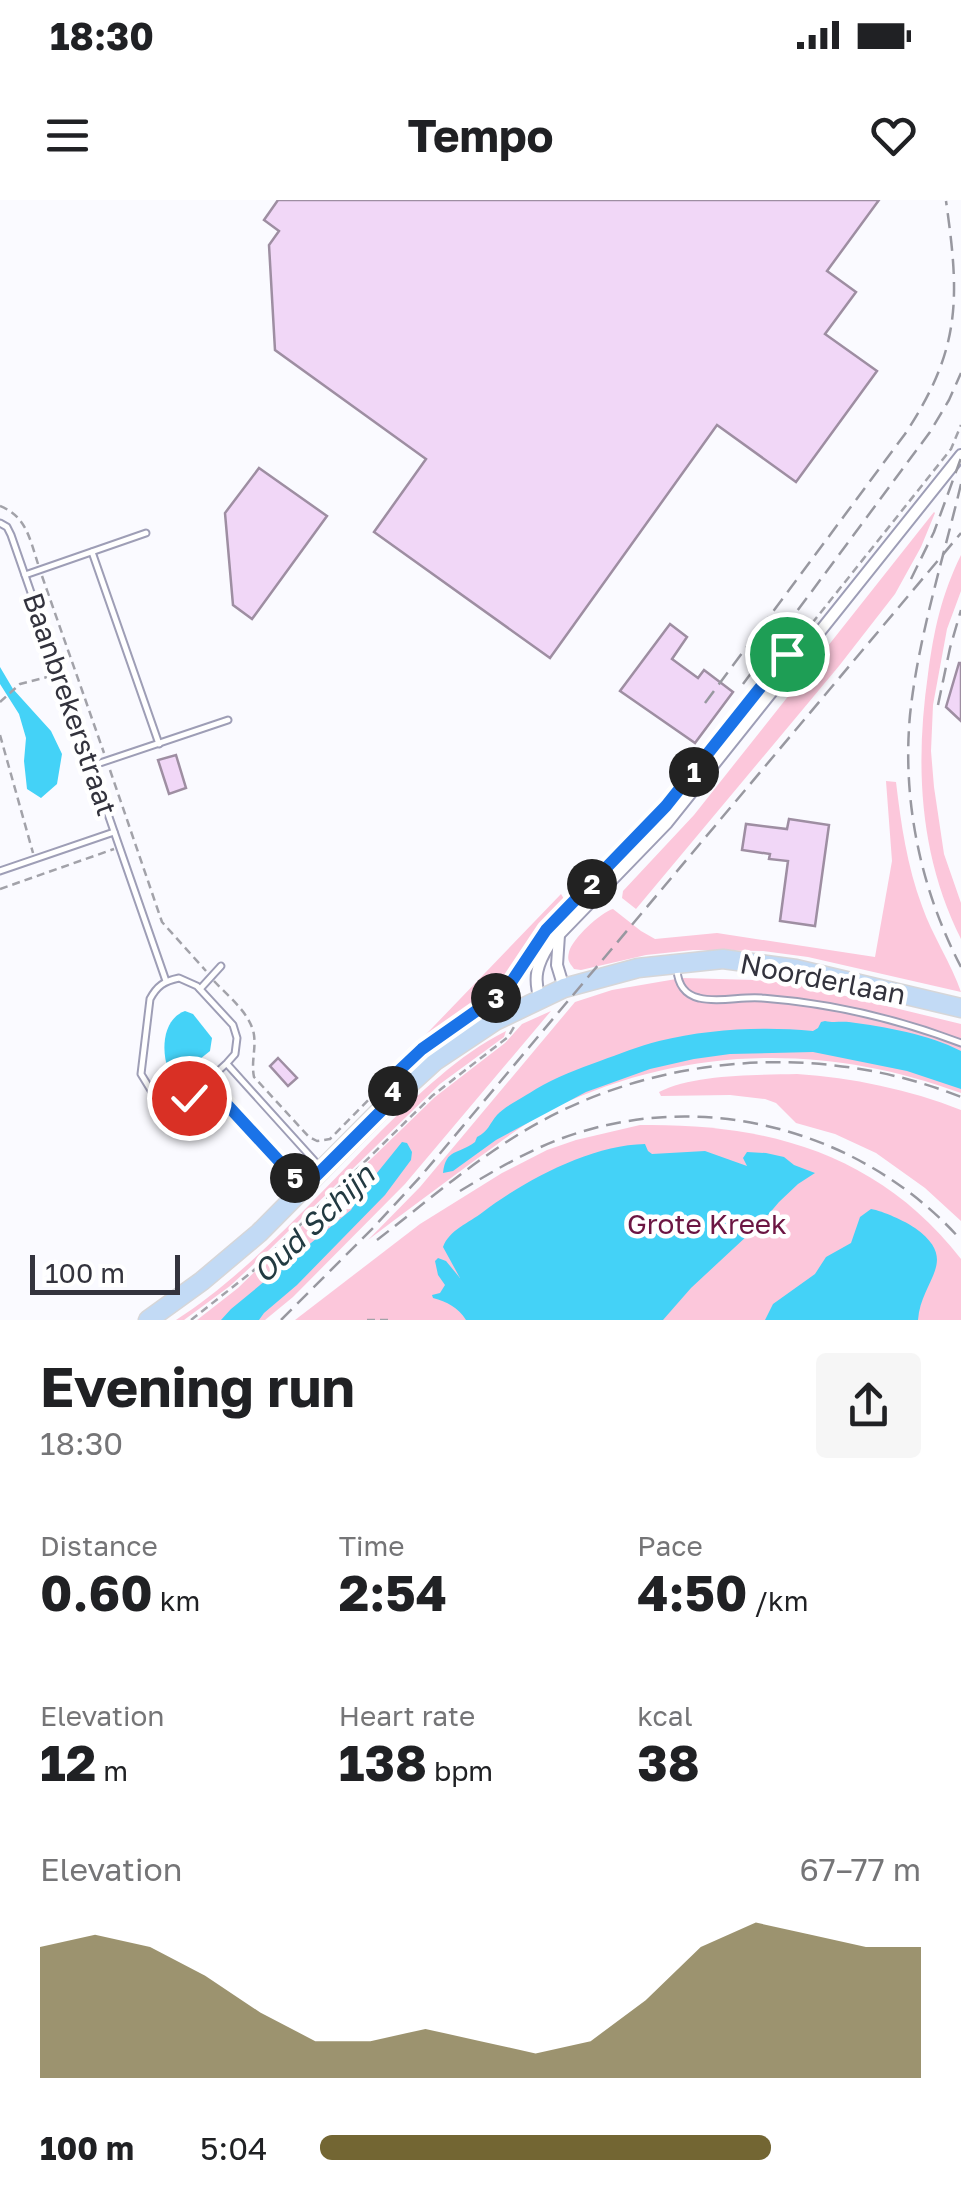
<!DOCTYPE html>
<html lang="en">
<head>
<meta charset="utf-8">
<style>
	body { margin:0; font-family:"Golos Text",sans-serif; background:#f6f6f6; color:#202124; height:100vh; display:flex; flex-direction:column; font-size:38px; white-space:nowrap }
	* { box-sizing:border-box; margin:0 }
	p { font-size:32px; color:#757577 }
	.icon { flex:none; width:55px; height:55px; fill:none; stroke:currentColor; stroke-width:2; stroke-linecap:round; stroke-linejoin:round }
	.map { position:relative; height:1120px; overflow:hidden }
	.details { display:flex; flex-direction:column; background:#fff; flex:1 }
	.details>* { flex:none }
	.scale { position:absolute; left:30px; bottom:25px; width:150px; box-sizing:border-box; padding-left:10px; border:5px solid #33333d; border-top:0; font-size:28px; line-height:35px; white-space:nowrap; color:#33333d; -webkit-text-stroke:8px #fff; paint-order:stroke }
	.pin { position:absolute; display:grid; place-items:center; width:85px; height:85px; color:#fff; margin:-42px; border:5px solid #fff; border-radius:50%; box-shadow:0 2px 10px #0007 }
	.km { position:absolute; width:50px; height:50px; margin:-25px; border-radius:50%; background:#222; color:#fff; font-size:28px; line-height:50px; text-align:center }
	.round { display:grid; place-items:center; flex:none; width:105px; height:105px; border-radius:10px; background:#f6f6f6 }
	.overview { display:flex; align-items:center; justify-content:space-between; height:170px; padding:0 40px }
	h1 { font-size:55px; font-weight:700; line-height:75px }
	.stats { display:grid; grid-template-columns:repeat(3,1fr); gap:15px; height:170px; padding:10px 40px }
	.stats div { display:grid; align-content:center }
	.stats b { font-size:50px; font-weight:700 }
	.stats small { font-size:28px; font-weight:400 }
	.stats p { font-size:28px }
	.chart { height:280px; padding:20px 40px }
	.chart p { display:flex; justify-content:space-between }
	.chart svg { width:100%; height:180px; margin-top:10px; fill:#736633; opacity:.7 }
	ul { padding:0 40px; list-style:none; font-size:32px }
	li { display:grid; grid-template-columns:160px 120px 1fr; align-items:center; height:75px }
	li i { height:25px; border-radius:12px; background:#736633 }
	.status { display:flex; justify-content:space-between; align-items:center; height:70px; padding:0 50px; background:#fff; direction:ltr }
	.status svg { height:28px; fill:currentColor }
	header { display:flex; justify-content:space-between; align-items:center; height:130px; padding:0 40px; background:#fff; font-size:45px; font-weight:700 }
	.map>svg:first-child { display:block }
	.green { fill:#fcc7db }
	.water { fill:#44d2f7 }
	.building { fill:#f1d7f7; stroke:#9e8ea2; stroke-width:2.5 }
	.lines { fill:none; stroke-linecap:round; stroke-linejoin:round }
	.service-casing { stroke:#9e9eb6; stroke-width:9 }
	.minor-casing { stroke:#9e9eb6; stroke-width:14 }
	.primary-casing { stroke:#d6d6d8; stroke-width:21 }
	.path { stroke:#a2a2a9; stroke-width:2.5; stroke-dasharray:8 5; stroke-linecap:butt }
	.service { stroke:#fff; stroke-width:5 }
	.minor { stroke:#fff; stroke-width:10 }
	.primary { stroke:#c2daf5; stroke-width:18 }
	.rail { stroke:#9898a0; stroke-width:2.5; stroke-dasharray:15 8; stroke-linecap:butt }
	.route-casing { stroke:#fff; stroke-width:20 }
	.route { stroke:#1a73e8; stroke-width:12 }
	.labels { text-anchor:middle; stroke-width:9; stroke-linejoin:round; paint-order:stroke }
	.street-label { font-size:28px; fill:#33333d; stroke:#fff }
	.park-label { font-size:28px; fill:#6c1643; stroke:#fff }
	.water-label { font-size:30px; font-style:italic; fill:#223a41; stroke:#fff }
</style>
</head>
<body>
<div class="status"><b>18:30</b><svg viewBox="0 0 49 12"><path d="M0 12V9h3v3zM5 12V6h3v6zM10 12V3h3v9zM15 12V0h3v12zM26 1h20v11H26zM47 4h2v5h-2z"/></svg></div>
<header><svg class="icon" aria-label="menu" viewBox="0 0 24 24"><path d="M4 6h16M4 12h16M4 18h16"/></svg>Tempo<svg class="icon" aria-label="heart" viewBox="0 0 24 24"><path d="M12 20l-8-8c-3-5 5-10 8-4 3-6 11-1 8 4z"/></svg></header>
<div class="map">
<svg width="961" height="1120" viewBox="0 0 961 1120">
	<rect width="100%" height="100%" fill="#fafaff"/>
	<g class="green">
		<path d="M934,312L935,313L921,347L895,394L839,466L636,709L622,698L623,691L694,615Z"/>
		<path d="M961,355V391L947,429L933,505L931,551L934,587L944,654L961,703V739C919,655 915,565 928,474C934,430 941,396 961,355Z"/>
		<path d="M886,581L896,582C901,624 907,666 922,706C932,735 952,765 961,792L808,757L763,751L693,750L646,755L581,770L574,769C569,762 567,761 569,752C572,739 601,712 613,709L641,731L655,739L717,733L875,757L892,661Z"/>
		<path d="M561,694L567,704L541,732L501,791L428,840L386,879H383Z"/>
		<path d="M682,778L756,780L796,784L961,824V893C826,843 685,845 554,908C527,921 502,941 478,958C441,985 404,1013 368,1040L420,987L575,802L612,790Z"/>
		<path d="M551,811L405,984L293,1097L265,1120H197L238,1088L435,897L505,843L522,824Z"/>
		<path d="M506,831L504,837L440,884L269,1050L230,1086L184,1120H176C248,1074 319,994 380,932C418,895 458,855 506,831Z"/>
		<path d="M797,874C853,878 908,889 961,910V1021L925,988L876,953L835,934L796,923L776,903L765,899L730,895L661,896L659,892C693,874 758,875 797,874Z"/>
		<path d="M640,925C768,923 879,954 961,1059V1120H295L420,1024L502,973L547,950L576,940Z"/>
	</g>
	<g class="water">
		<path d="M0,467L13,489L51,531L62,554L57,584L41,598L27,589L24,561L26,538L19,514L0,484Z"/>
		<path d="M185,811L193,814L212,838L210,851L185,871L168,869C161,849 163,819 185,811Z"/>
		<path d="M825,821C834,823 840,821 849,822C886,827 928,834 961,851V889L907,871L813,852L730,854L694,859L650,869L586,892L496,940L453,971L443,973C446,948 458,955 475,942L477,937C489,931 489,924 497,915C505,906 526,896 536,889C556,877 578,869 600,861C619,854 639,846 659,841C707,829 763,826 813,831L818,828L821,822Z"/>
		<path d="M402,942L407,943L412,952L411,960L385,995L297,1085L264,1113L259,1120H221L231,1109L351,1010L360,994Z"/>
		<path d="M645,944L648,951L652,954L705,951L747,966L743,958L747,952L766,953L784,957L794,965L815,973L798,984L779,1002L762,1022L691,1088L663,1120H466C458,1107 447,1102 433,1098L432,1095L440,1093L445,1085L438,1075L435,1061L438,1058L446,1061L460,1078L443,1047C449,1030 469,1023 483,1012C525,980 591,945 645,944Z"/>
		<path d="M871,1009C883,1011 905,1021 915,1028C961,1061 921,1079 918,1120H765L773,1104L815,1074L826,1057L851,1043L860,1017Z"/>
	</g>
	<g class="building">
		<path d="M278,0H879L827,71L856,92L825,134L877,171L796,282L717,225L550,458L374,332L426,259L275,150L269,45L279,31L264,20Z"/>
		<path d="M259,268L327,316L252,419L233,405L225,313Z"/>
		<path d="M670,424L687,437L672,459L698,478L704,470L733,492L695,543L620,491Z"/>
		<path d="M959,463H961V521L946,507Z"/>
		<path d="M176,555L186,588L169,594L158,560Z"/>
		<path d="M789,619L829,625L815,726L780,721L788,661L769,659L770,654L742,650L746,624L787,629Z"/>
		<path d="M278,858L297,878L288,886L270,866Z"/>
	</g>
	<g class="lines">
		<defs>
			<g id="service">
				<path d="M0,323L7,327L11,335L166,781"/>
				<path d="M92,352L159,544"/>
				<path d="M25,375L146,333"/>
				<path d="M91,566L228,520"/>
				<path d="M0,671L114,632"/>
				<path d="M677,770C678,784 685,795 699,798C719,803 742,796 762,798C829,803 898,819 961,843"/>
				<path d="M179,778L197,786L233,825L237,838L235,854L227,863L189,898L180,901L168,902L152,892L141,874L150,799C157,786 164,781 179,778Z"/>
				<path d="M200,789L221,766"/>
				<path d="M227,864L320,967"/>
				<path d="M207,883L300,983"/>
			</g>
			<g id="minor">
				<path d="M559,735L557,765L564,788"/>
				<path d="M540,799C533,778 537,764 549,745L667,623L961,255"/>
			</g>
			<path id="primary" d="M148,1120L202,1081L259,1033L379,912L435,861L495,821L564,788L638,768L723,759L796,769L961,808"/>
		</defs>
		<use href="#service" class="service-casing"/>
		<use href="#minor" class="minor-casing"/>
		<use href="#primary" class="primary-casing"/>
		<g class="path">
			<path d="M0,306C26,316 30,339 38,364"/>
			<path d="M42,376L104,553"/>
			<path d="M0,502L20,484L51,476"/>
			<path d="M731,525L951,249L961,225"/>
			<path d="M0,535L33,653"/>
			<path d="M110,570L162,722L206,771"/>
			<path d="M628,647L686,582"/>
			<path d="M0,689L114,649"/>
			<path d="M214,781C228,796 251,814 254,835C256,850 251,862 254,877L309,937L317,941L330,939L385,883"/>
			<path d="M385,883L422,849L506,790L546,730L616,660"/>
			<path d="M191,1120L253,1071L432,896L508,837L514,827"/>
			<path d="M367,1120H392"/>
		</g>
		<use href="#service" class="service"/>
		<use href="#minor" class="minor"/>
		<use href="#primary" class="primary"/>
		<g class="rail">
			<path d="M961,284C943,360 918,438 910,515C902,602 921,690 961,767"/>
			<path d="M911,379L934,332L961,258"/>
			<path d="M743,484L930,232L949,200L961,173"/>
			<path d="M705,503L905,234C961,149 960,99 946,1"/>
			<path d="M938,505L950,448L961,410"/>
			<path d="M460,991C500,967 539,944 584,931C719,891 868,936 961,1040"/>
			<path d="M377,1040C429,1000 480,955 538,923C666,852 826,843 961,897"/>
			<path d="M281,1120L373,1028L421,976L961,333"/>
		</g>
	</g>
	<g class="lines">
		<defs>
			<path id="route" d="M189,898L207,883L304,988L397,895L386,883L422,849L506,790L546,730L666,606L787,454"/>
		</defs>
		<use href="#route" class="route-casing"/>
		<use href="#route" class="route"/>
	</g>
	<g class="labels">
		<g class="street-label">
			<text transform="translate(70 504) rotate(71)" y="10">Baanbrekerstraat</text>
			<text transform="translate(823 779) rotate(11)" y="10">Noorderlaan</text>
		</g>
		<g class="park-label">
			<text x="707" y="1034">Grote Kreek</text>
		</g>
		<g class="water-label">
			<text transform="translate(314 1024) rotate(-44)" y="10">Oud Schijn</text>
		</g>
	</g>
</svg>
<div class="scale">100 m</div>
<div class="pin" style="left:787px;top:454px;background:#1e9e55"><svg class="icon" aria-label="arrive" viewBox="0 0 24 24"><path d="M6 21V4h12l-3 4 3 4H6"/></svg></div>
<div class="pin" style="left:189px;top:898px;background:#d93025"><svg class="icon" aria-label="check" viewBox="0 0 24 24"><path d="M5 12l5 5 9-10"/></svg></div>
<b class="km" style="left:694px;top:572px">1</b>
<b class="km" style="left:592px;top:684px">2</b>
<b class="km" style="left:496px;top:798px">3</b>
<b class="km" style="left:393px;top:891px">4</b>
<b class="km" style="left:295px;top:978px">5</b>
</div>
<section class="details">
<div class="overview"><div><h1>Evening run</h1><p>18:30</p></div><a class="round"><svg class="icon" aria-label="share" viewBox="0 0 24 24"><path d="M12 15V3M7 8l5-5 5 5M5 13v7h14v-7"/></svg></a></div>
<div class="stats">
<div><p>Distance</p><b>0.60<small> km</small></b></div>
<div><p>Time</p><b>2:54</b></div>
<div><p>Pace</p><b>4:50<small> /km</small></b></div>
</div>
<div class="stats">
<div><p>Elevation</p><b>12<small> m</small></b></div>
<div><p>Heart rate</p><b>138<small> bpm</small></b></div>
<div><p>kcal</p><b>38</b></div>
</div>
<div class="chart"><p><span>Elevation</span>67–77 m</p>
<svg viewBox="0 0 160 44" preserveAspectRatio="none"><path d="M0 44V12L10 9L20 12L30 19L40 28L50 35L60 35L70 32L80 35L90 38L100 35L110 25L120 12L130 6L140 9L150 12L160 12V44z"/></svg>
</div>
<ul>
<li><b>100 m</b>5:04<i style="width:75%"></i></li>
</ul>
</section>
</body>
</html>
